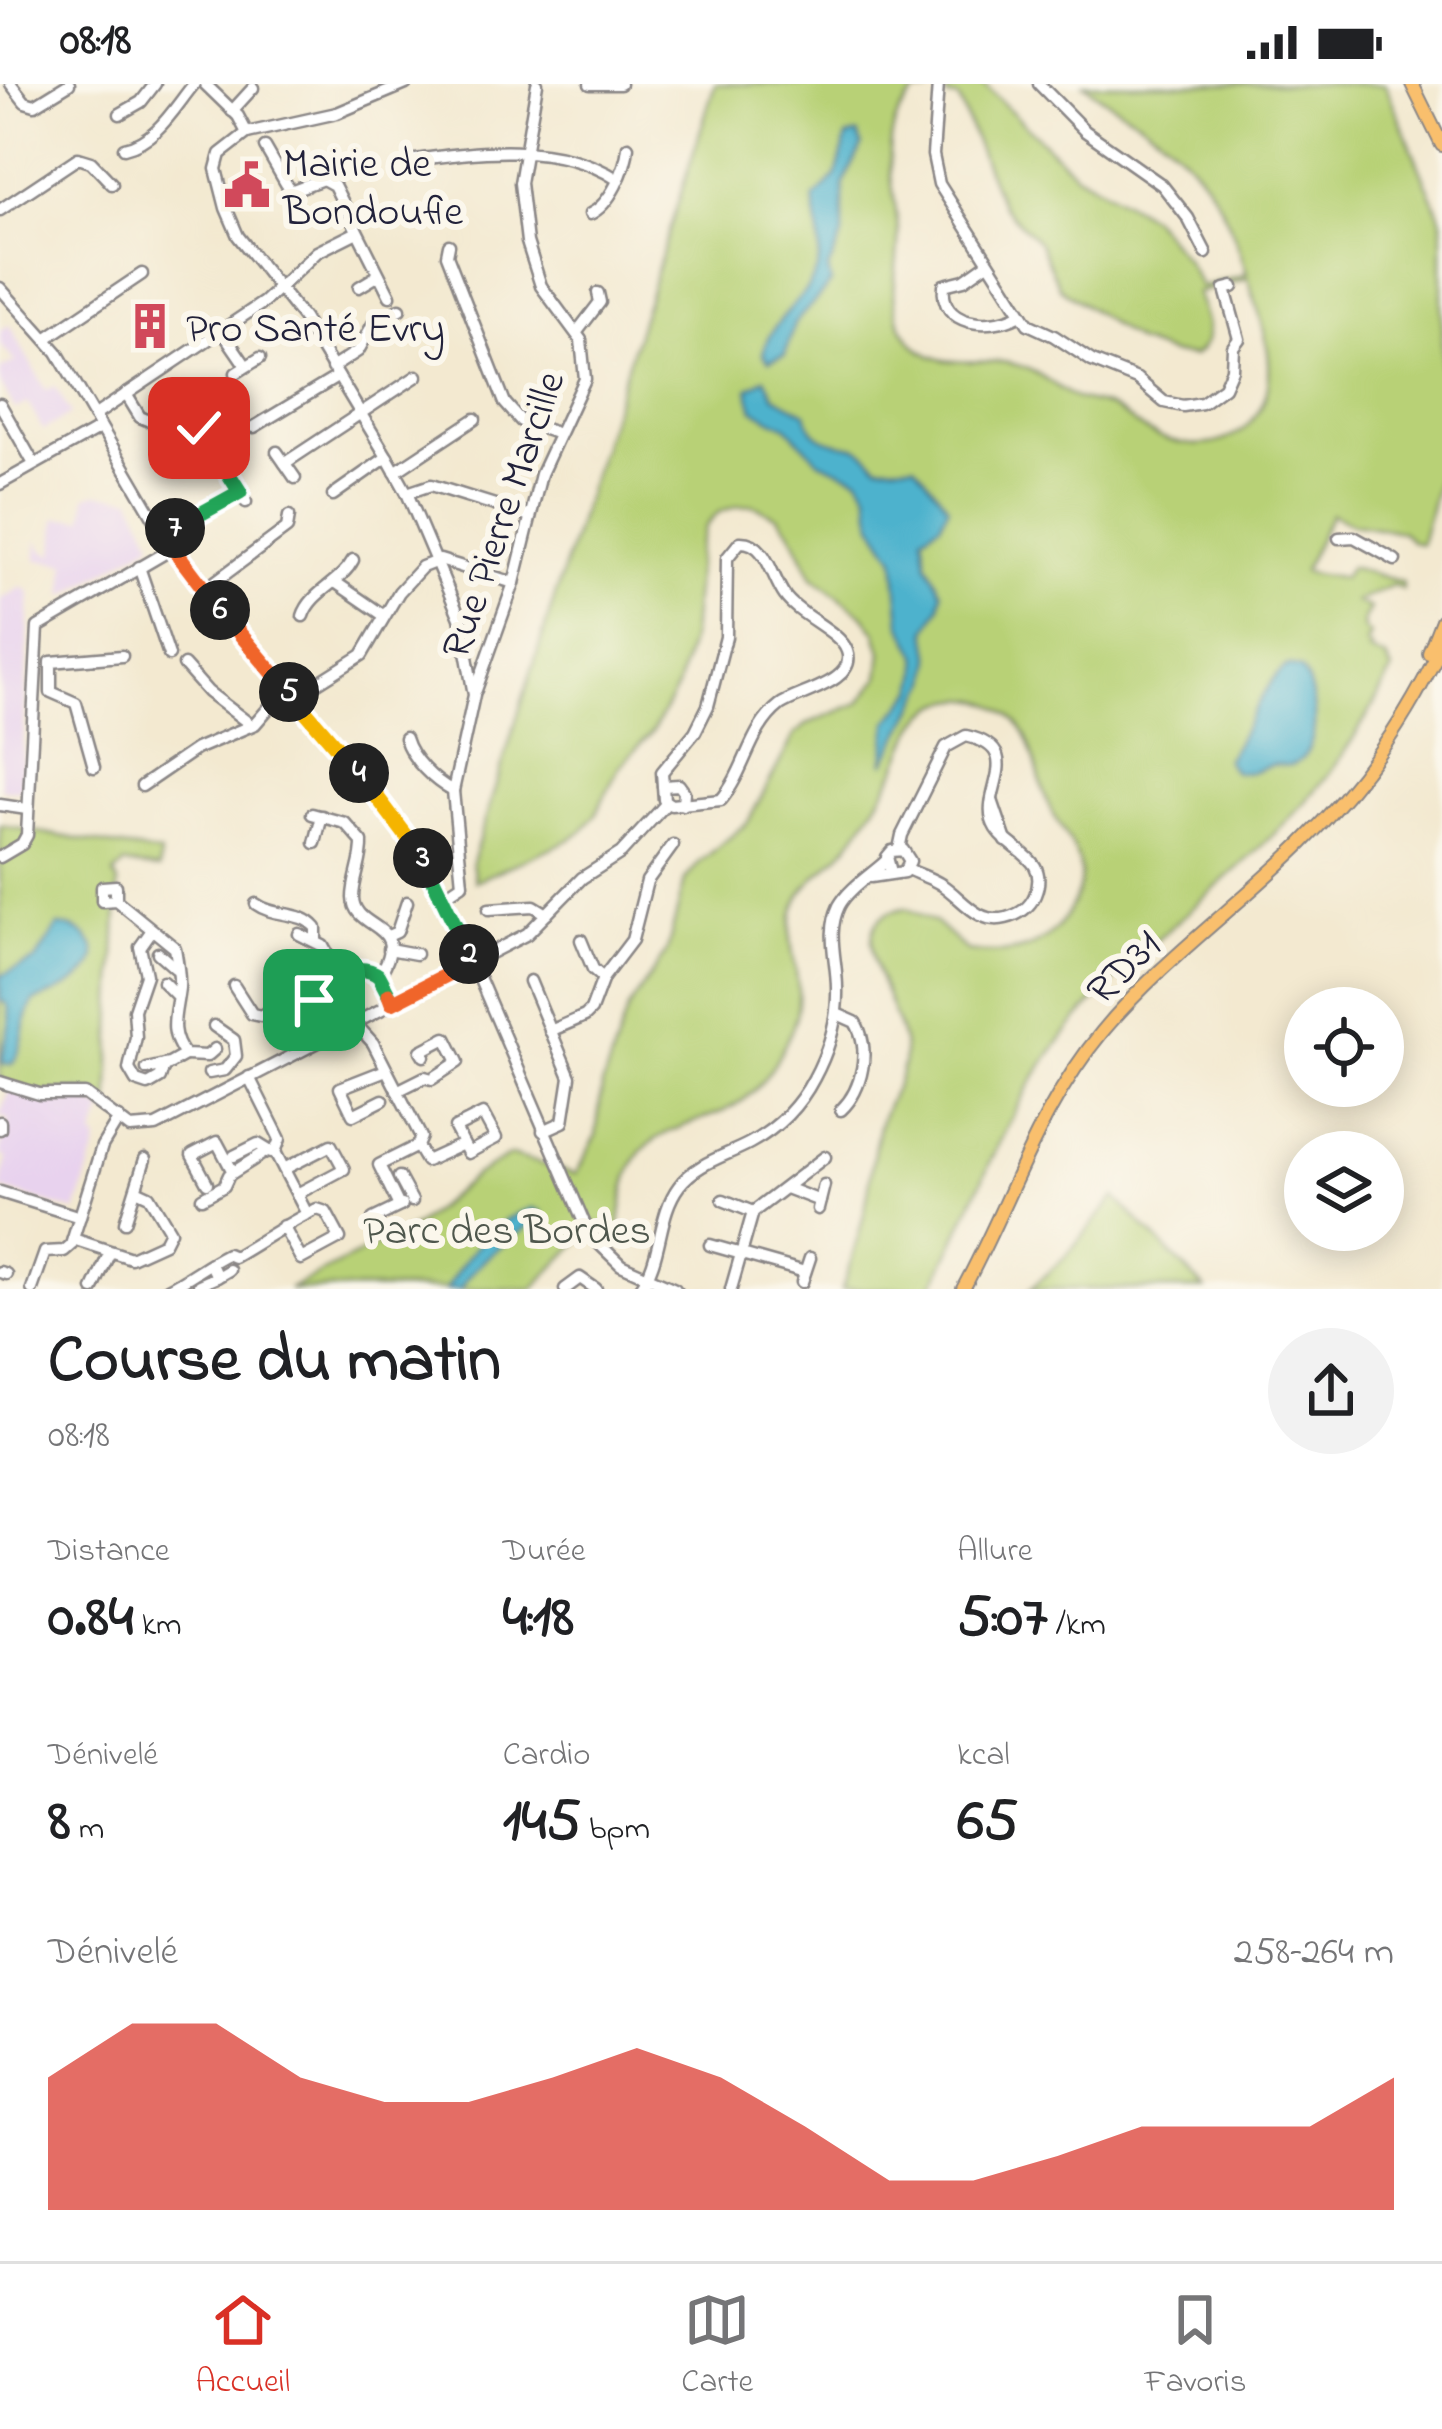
<!DOCTYPE html>
<html lang="fr">
<head>
<meta charset="utf-8">
<style>
	body { margin:0; font-family:"Indie Flower",sans-serif; background:#f2f2f2; color:#202124; height:100vh; display:flex; flex-direction:column; font-size:45px; white-space:nowrap }
	* { box-sizing:border-box; margin:0 }
	p { font-size:39px; color:#757577 }
	.icon { flex:none; width:66px; height:66px; fill:none; stroke:currentColor; stroke-width:2; stroke-linecap:round; stroke-linejoin:round }
	.map { position:relative; height:1205px; overflow:hidden }
	.panel { display:flex; flex-direction:column; background:#fff; flex:1 }
	.panel>* { flex:none }
	.fabs { position:absolute; left:1284px; top:903px; display:grid; gap:24px }
	.fabs a { display:grid; place-items:center; width:120px; height:120px; border-radius:50%; background:#fff; box-shadow:0 6px 30px #0003; font-size:60px }
	.pin { position:absolute; display:grid; place-items:center; width:102px; height:102px; color:#fff; margin:-51px; border-radius:24px; box-shadow:0 6px 18px #0006 }
	.km { position:absolute; width:60px; height:60px; margin:-30px; border-radius:50%; background:#222; color:#fff; font-size:33px; line-height:60px; text-align:center }
	.round { display:grid; place-items:center; flex:none; width:126px; height:126px; border-radius:63px; background:#f2f2f2 }
	.head { display:flex; align-items:center; justify-content:space-between; height:204px; padding:0 48px }
	h1 { font-size:66px; font-weight:800; line-height:90px }
	.metrics { display:grid; grid-template-columns:repeat(3,1fr); gap:18px; height:204px; padding:12px 48px }
	.metrics div { display:grid; align-content:center }
	.metrics b { font-size:60px; font-weight:800 }
	.metrics small { font-size:33px; font-weight:400 }
	.metrics p { font-size:33px }
	.chart { height:336px; padding:24px 48px }
	.chart p { display:flex; justify-content:space-between }
	.chart svg { width:100%; height:216px; margin-top:12px; fill:#d93025; opacity:.7 }
	.status { display:flex; justify-content:space-between; align-items:center; height:84px; padding:0 60px; background:#fff; direction:ltr }
	.status svg { height:33px; fill:currentColor }
	.tab-bar { display:flex; justify-content:space-around; align-items:center; height:168px; border-top:3px solid #e0e0e0; background:#fff; font-size:33px; color:#757577 }
	.tab-bar a { display:grid; justify-items:center; gap:6px }
	.tab-bar .on { color:#d93025 }
	.map>svg:first-child { display:block }
	.built { fill:#e8d2ee }
	.green { fill:#b8d176; stroke:#6d7a58; stroke-width:3 }
	.water { fill:#4eb2cd; stroke:#386a84; stroke-width:3 }
	.lines { fill:none; stroke-linecap:round; stroke-linejoin:round }
	.minor-casing { stroke:#8a8686; stroke-width:15 }
	.major-casing { stroke:#8a8686; stroke-width:16 }
	.minor { stroke:#fff; stroke-width:10 }
	.major { stroke:#f9bf6d; stroke-width:12 }
	.split-1-casing { stroke:#fff; stroke-width:24 }
	.split-2-casing { stroke:#fff; stroke-width:24 }
	.split-3-casing { stroke:#fff; stroke-width:24 }
	.split-4-casing { stroke:#fff; stroke-width:24 }
	.split-5-casing { stroke:#fff; stroke-width:24 }
	.split-6-casing { stroke:#fff; stroke-width:24 }
	.split-7-casing { stroke:#fff; stroke-width:24 }
	.split-8-casing { stroke:#fff; stroke-width:24 }
	.split-9-casing { stroke:#fff; stroke-width:24 }
	.split-1 { stroke:#22a559; stroke-width:15 }
	.split-2 { stroke:#f0652b; stroke-width:15 }
	.split-3 { stroke:#22a559; stroke-width:15 }
	.split-4 { stroke:#f5b400; stroke-width:15 }
	.split-5 { stroke:#f5b400; stroke-width:15 }
	.split-6 { stroke:#f0652b; stroke-width:15 }
	.split-7 { stroke:#f0652b; stroke-width:15 }
	.split-8 { stroke:#22a559; stroke-width:15 }
	.split-9 { stroke:#f5b400; stroke-width:15 }
	.labels { text-anchor:middle; stroke-width:12; stroke-linejoin:round; paint-order:stroke }
	.poi-label { font-size:42px; fill:#22223b; stroke:#fbf7ec; text-anchor:start }
	.street-label { font-size:42px; fill:#22223b; stroke:#fbf7ec }
	.park-label { font-size:42px; fill:#4f574d; stroke:#fbf7ec }
</style>
</head>
<body>
<div class="status"><b>08:18</b><svg viewBox="0 0 49 12"><path d="M0 12V9h3v3zM5 12V6h3v6zM10 12V3h3v9zM15 12V0h3v12zM26 1h20v11H26zM47 4h2v5h-2z"/></svg></div>
<div class="map">
<svg width="1442" height="1205" viewBox="0 0 1442 1205">
	<rect width="100%" height="100%" fill="#fbf7ec"/>
	<filter id="ink" filterUnits="userSpaceOnUse"><feTurbulence type="fractalNoise" baseFrequency=".00833" numOctaves="2"/><feDisplacementMap in="SourceGraphic" scale="24" xChannelSelector="R" yChannelSelector="G"/><feConvolveMatrix kernelMatrix="1 2 1 2 8 2 1 2 1" color-interpolation-filters="sRGB"/></filter>
	<filter id="wash" filterUnits="userSpaceOnUse"><feTurbulence type="fractalNoise" baseFrequency=".004" numOctaves="4" result="noise"/><feDisplacementMap in="SourceGraphic" scale="48" xChannelSelector="R" yChannelSelector="G"/><feGaussianBlur stdDeviation="2.7" result="paint"/><feColorMatrix in="noise" values="0 0 0 0 0 0 0 0 0 0 0 0 0 0 0 0 0 1.4 0 .05"/><feComposite in="paint" operator="in"/></filter>
	<g filter="url(#wash)">
		<rect width="100%" height="100%" fill="#f3e9d0"/>
		<g class="built">
			<path d="M9,241L46,306L55,302L71,330L43,346L28,319L15,325L0,299V285L15,278L0,260V246Z"/>
			<path d="M95,409L132,414L153,458L64,512L66,479L37,476L36,456L43,466L54,471L56,434L84,435L86,413Z"/>
			<path d="M22,503L30,508L21,706L1,705L0,516Z"/>
			<path d="M9,1005L84,1014L103,1027L94,1052L98,1058L76,1128L0,1104L7,1074L0,1071V1066L9,1036L0,1031Z"/>
		</g>
		<g class="green">
			<path d="M715,0H929L928,8L915,9C908,18 898,28 895,39C883,75 896,111 898,147C900,185 883,219 908,253C934,289 972,273 1009,279C1036,284 1051,300 1073,313C1084,319 1096,318 1108,323C1122,328 1133,340 1146,347C1179,365 1220,368 1248,341C1288,300 1262,240 1248,194L1197,209C1204,232 1218,256 1193,272L1170,270L1137,258L1060,204L1039,159L1002,122L958,14L947,13L948,0H983L1075,89L1151,133L1186,176L1201,203L1247,190C1227,121 1202,78 1140,37C1120,25 1101,14 1084,0H1385L1442,137V377L1421,460L1412,458L1402,448L1353,440L1331,430L1303,487C1319,494 1330,490 1343,494L1350,483L1402,498V505L1393,501L1356,518L1370,525L1363,537L1364,546L1370,550L1366,560L1371,563L1369,567L1386,575L1392,587C1367,634 1342,677 1306,717C1230,800 1134,864 1063,953C1004,1027 975,1122 931,1205H842C851,1178 859,1152 865,1125C871,1098 872,1069 879,1043C886,1015 906,995 904,964C901,925 832,833 906,824L936,839L967,867C1009,873 1045,868 1068,828C1076,814 1083,801 1080,785C1076,761 1058,742 1048,720C1032,681 1037,643 994,621C981,615 965,613 950,617C908,629 908,669 888,701C876,721 862,743 848,761C828,786 801,796 793,831C783,869 811,900 791,947C780,971 767,997 746,1014C714,1039 658,1039 636,1075C622,1100 621,1134 618,1163L597,1139L533,1205H289L417,1141L474,1092L511,1071L576,1090L596,1052L602,1002L628,925L667,867L685,796L700,778L748,738L795,650L809,639L859,619L879,594L882,568L876,548L863,531L813,493L791,448L778,433L754,421L737,422L719,428L705,443L698,466L691,553L677,604L652,648L619,683L595,732L583,746L569,756L475,797L472,778Z"/>
			<path d="M0,741L160,770L159,785L124,780L114,791L118,799L109,1027L80,1007L39,1010L0,997Z"/>
			<path d="M1115,1113L1205,1205H1030L1069,1169Z"/>
		</g>
		<g class="water">
			<path d="M858,50L862,62L843,101V152L828,185L831,199L794,240L785,271L769,277L763,270C769,234 809,217 818,182C823,160 816,136 814,114L836,92L847,53Z"/>
			<path d="M765,294L774,312L806,329C811,356 830,358 853,362C863,364 871,375 879,381L915,380L948,422L940,440L923,451L927,478L942,508L940,522L927,546L932,576L929,598L884,680L888,638L915,606L919,587L918,571L901,540L895,474L873,440L868,409L859,394L819,377L787,343L754,326L748,305Z"/>
			<path d="M1288,582L1301,585C1316,605 1322,660 1299,677C1289,685 1283,679 1271,681C1256,685 1249,692 1233,687L1226,676C1243,652 1267,593 1288,582Z"/>
			<path d="M58,842C68,842 77,844 85,852C119,883 57,910 34,917C21,936 26,963 12,980H3C0,960 15,942 7,920L0,916V892L36,876Z"/>
			<path d="M531,1125L542,1128C517,1157 484,1166 460,1205H446C465,1173 493,1135 531,1125Z"/>
		</g>
	</g>
	<g filter="url(#ink)">
		<g class="lines">
			<defs>
				<g id="minor">
					<path d="M11,0L25,18L35,21L69,0"/>
					<path d="M205,0L238,32L247,49"/>
					<path d="M406,0L337,29L247,49L220,70L216,85L226,124L238,152L303,234L387,373L407,409L460,534L474,611L453,707L462,800L444,812"/>
					<path d="M590,0H620"/>
					<path d="M938,0L933,71L939,100L1028,240L1054,252L1092,277L1137,295L1164,318L1183,322L1202,319L1224,303L1232,285L1233,263L1239,255L1225,205L1233,203"/>
					<path d="M1039,0L1085,47L1162,101L1188,134L1206,169"/>
					<path d="M232,27L253,4"/>
					<path d="M120,30L141,18L155,0"/>
					<path d="M265,63L296,117"/>
					<path d="M124,64C157,57 174,24 194,0"/>
					<path d="M400,85L410,77C476,66 558,57 617,95"/>
					<path d="M293,106L323,95L334,101L390,212"/>
					<path d="M0,126L78,74L91,78L112,100"/>
					<path d="M590,130C610,121 626,85 628,63"/>
					<path d="M449,161L447,171L505,319L521,337L559,350"/>
					<path d="M988,179L964,196L944,201C939,243 990,246 1019,231"/>
					<path d="M359,203L379,191"/>
					<path d="M0,204L57,268L172,465L223,531L383,717L418,766L451,828L589,1150L621,1181L675,1205"/>
					<path d="M222,247L246,282"/>
					<path d="M577,248L600,218L598,209"/>
					<path d="M47,254L142,190"/>
					<path d="M332,284L358,267L373,240L400,225"/>
					<path d="M236,289L260,274"/>
					<path d="M126,310L140,333L152,338L201,306"/>
					<path d="M0,320L34,380"/>
					<path d="M94,332L264,218L317,168L357,148"/>
					<path d="M254,343L337,293"/>
					<path d="M198,344L246,418"/>
					<path d="M277,368L295,394"/>
					<path d="M285,379L417,292"/>
					<path d="M395,388L475,335"/>
					<path d="M0,400L100,344"/>
					<path d="M407,409L431,401L530,432"/>
					<path d="M333,411L387,373"/>
					<path d="M164,451L240,408"/>
					<path d="M1339,454L1354,453L1395,476"/>
					<path d="M740,458C767,457 771,493 785,512C799,532 840,547 847,567C858,598 798,608 780,621C749,645 746,687 721,716L671,721L664,716L662,688L695,648L708,622L726,553L727,474Z"/>
					<path d="M139,483L169,571"/>
					<path d="M335,498L383,531"/>
					<path d="M204,506L287,444L289,432"/>
					<path d="M303,532C311,507 341,499 353,476"/>
					<path d="M184,581L208,608L251,641"/>
					<path d="M476,606L514,499L541,390L585,295L581,256L541,202L527,158L520,99L537,0"/>
					<path d="M294,614L362,571L399,508L422,483L440,476L514,499"/>
					<path d="M405,654C411,675 434,697 453,707"/>
					<path d="M94,683L76,619L51,608V578L122,572"/>
					<path d="M142,702L196,665L255,640L286,604"/>
					<path d="M663,702L679,701L684,708L683,721"/>
					<path d="M992,716L1006,757"/>
					<path d="M0,721L27,725"/>
					<path d="M312,730L345,739L362,758C363,777 353,795 353,814C354,848 414,837 379,892"/>
					<path d="M315,759L322,732"/>
					<path d="M899,765L902,751L946,663L966,652C1026,665 983,705 992,736C1001,767 1052,769 1035,811C1030,823 1019,831 1006,834C978,841 963,815 942,801C932,794 919,791 908,785"/>
					<path d="M0,773L22,760L27,751L38,543L172,465"/>
					<path d="M871,793L904,788L910,777L903,766L892,767L887,773L891,788"/>
					<path d="M116,816L102,817V803L116,802V816L175,864C177,876 180,892 179,904C176,931 167,947 185,971L207,972L215,965"/>
					<path d="M256,820C275,834 301,826 316,844V857"/>
					<path d="M489,825L534,822L547,830"/>
					<path d="M152,846L140,863L146,891L134,926L136,953L129,985L136,997L148,1001L160,994L164,981"/>
					<path d="M299,850L323,862L338,890"/>
					<path d="M388,852L397,848L407,818"/>
					<path d="M581,856L593,885L603,894"/>
					<path d="M389,865L416,870"/>
					<path d="M158,869L175,884"/>
					<path d="M530,897L570,993L563,1038L543,1047"/>
					<path d="M163,898L177,912"/>
					<path d="M234,902L252,930L261,932L279,920L297,915L302,905C349,899 360,854 393,918"/>
					<path d="M314,904C313,924 327,938 346,924"/>
					<path d="M314,904L333,912"/>
					<path d="M837,930L855,938C871,964 863,1005 841,1026"/>
					<path d="M354,938L373,959L421,1053L417,1062L426,1077L463,1060"/>
					<path d="M550,947L585,932L591,926L603,894L632,856L647,797L673,761"/>
					<path d="M147,985L169,980L185,971"/>
					<path d="M209,989L225,986L236,972L234,956L214,942"/>
					<path d="M249,993L280,1055L275,1068L307,1130"/>
					<path d="M0,998L39,1010H85L130,1044L156,1042L527,850L582,794L621,769L666,720"/>
					<path d="M397,1007L425,993L432,995L458,978L446,954L421,967L424,972"/>
					<path d="M383,1016L353,1031L340,1004L386,986"/>
					<path d="M483,1030L496,1054L468,1069L455,1044Z"/>
					<path d="M0,1038V1045"/>
					<path d="M234,1072L258,1060L271,1068"/>
					<path d="M284,1085L331,1061L344,1085L297,1110"/>
					<path d="M399,1093L412,1117"/>
					<path d="M207,1099L192,1071L217,1058L233,1088"/>
					<path d="M786,1104L820,1117"/>
					<path d="M0,1108L80,1133"/>
					<path d="M202,1114L224,1102L229,1091L267,1067"/>
					<path d="M723,1116L753,1128"/>
					<path d="M399,1122L379,1081L417,1062"/>
					<path d="M818,1125L824,1101"/>
					<path d="M373,1135L402,1121"/>
					<path d="M125,1138L145,1075"/>
					<path d="M73,1155L131,1174L164,1159L170,1147L149,1112L136,1106"/>
					<path d="M710,1161L805,1188"/>
					<path d="M211,1180L217,1193L229,1186"/>
					<path d="M0,1188L6,1190"/>
					<path d="M802,1198L810,1174"/>
					<path d="M199,1201L217,1193"/>
					<path d="M32,1205L45,1168L64,1167L71,1161L102,1062L119,1034"/>
					<path d="M93,1205L110,1168"/>
					<path d="M168,1205C189,1194 207,1180 227,1170L234,1173C262,1157 287,1139 317,1125L326,1128L340,1154L301,1175L283,1142"/>
					<path d="M565,1205L580,1194L596,1205"/>
					<path d="M640,1205C663,1174 657,1131 679,1102C696,1079 726,1072 750,1059C778,1044 800,1021 814,994C829,966 838,936 837,904C837,876 826,849 839,822C849,804 871,791 886,777"/>
					<path d="M731,1205L753,1128L825,1073"/>
				</g>
				<g id="major">
					<path d="M1412,0L1442,61"/>
					<path d="M1429,569L1442,536"/>
					<path d="M963,1205C1010,1119 1038,1025 1102,948C1160,878 1236,824 1301,760C1359,703 1408,634 1442,560"/>
				</g>
			</defs>
			<use href="#minor" class="minor-casing"/>
			<use href="#major" class="major-casing"/>
			<use href="#minor" class="minor"/>
			<use href="#major" class="major"/>
		</g>
	</g>
	<g class="lines" filter="url(#ink)">
		<defs>
			<path id="split-1" d="M314,916V904C331,891 360,877 379,892L389,911"/>
			<path id="split-2" d="M389,911L392,919L472,878L469,870"/>
			<path id="split-3" d="M423,774L469,870"/>
			<path id="split-4" d="M359,689L423,774"/>
			<path id="split-5" d="M289,608L359,689"/>
			<path id="split-6" d="M220,526L289,608"/>
			<path id="split-7" d="M175,444L164,452L220,526"/>
			<path id="split-8" d="M175,444L240,408L223,381"/>
			<path id="split-9" d="M199,344L223,381"/>
		</defs>
		<use href="#split-1" class="split-1-casing"/>
		<use href="#split-2" class="split-2-casing"/>
		<use href="#split-3" class="split-3-casing"/>
		<use href="#split-4" class="split-4-casing"/>
		<use href="#split-5" class="split-5-casing"/>
		<use href="#split-6" class="split-6-casing"/>
		<use href="#split-7" class="split-7-casing"/>
		<use href="#split-8" class="split-8-casing"/>
		<use href="#split-9" class="split-9-casing"/>
		<use href="#split-1" class="split-1"/>
		<use href="#split-2" class="split-2"/>
		<use href="#split-3" class="split-3"/>
		<use href="#split-4" class="split-4"/>
		<use href="#split-5" class="split-5"/>
		<use href="#split-6" class="split-6"/>
		<use href="#split-7" class="split-7"/>
		<use href="#split-8" class="split-8"/>
		<use href="#split-9" class="split-9"/>
	</g>
	<defs>
		<symbol id="civic-bare" viewBox="-9 -9 18 18"><path d="M-.6-6.5H3V-4.5H.6V-3L4-1V1h2V6H-6V1h2V-1L-.6-3ZM-1.2 2.5V6h2.4V2.5Z" fill="#d1495b" stroke="#fbf7ec" stroke-width="2.5" paint-order="stroke"/></symbol>
		<symbol id="building-bare" viewBox="-9 -9 18 18"><path d="M-4-6H4V6H1V3H-1V6H-4ZM-2.5-4.3h1.7v1.8h-1.7ZM.8-4.3h1.7v1.8H.8ZM-2.5-1h1.7V.8h-1.7ZM.8-1h1.7V.8H.8Z" fill="#d1495b" stroke="#fbf7ec" stroke-width="2.5" paint-order="stroke"/></symbol>
	</defs>
	<g fill-rule="evenodd">
		<use href="#civic-bare" x="214" y="68" width="66" height="66"/>
		<use href="#building-bare" x="117" y="209" width="66" height="66"/>
	</g>
	<g class="labels">
		<g class="poi-label">
			<text x="283" y="92">Mairie de<tspan x="283" dy="48">Bondoufle</tspan></text>
			<text x="186" y="257">Pro Santé Evry</text>
		</g>
		<g class="street-label">
			<text transform="translate(501 430) rotate(-71)" y="15">Rue Pierre Marcille</text>
			<text transform="translate(1122 882) rotate(-45)" y="15">RD31</text>
		</g>
		<g class="park-label">
			<text x="507" y="1159">Parc des Bordes</text>
		</g>
	</g>
</svg>
<div class="fabs">
<a><svg class="icon" aria-label="locate" viewBox="0 0 24 24"><circle cx="12" cy="12" r="6"/><path d="M12 2v4M12 18v4M2 12h4M18 12h4"/></svg></a>
<a><svg class="icon" aria-label="layers" viewBox="0 0 24 24"><path d="M12 4l9 5-9 5-9-5zM3 14l9 5 9-5"/></svg></a>
</div>
<div class="pin" style="left:314px;top:916px;background:#1e9e55"><svg class="icon" aria-label="arrive" viewBox="0 0 24 24"><path d="M6 21V4h12l-3 4 3 4H6"/></svg></div>
<div class="pin" style="left:199px;top:344px;background:#d93025"><svg class="icon" aria-label="check" viewBox="0 0 24 24"><path d="M5 12l5 5 9-10"/></svg></div>
<b class="km" style="left:469px;top:870px">2</b>
<b class="km" style="left:423px;top:774px">3</b>
<b class="km" style="left:359px;top:689px">4</b>
<b class="km" style="left:289px;top:608px">5</b>
<b class="km" style="left:220px;top:526px">6</b>
<b class="km" style="left:175px;top:444px">7</b>
</div>
<section class="panel">
<div class="head"><div><h1>Course du matin</h1><p>08:18</p></div><a class="round"><svg class="icon" aria-label="share" viewBox="0 0 24 24"><path d="M12 15V3M7 8l5-5 5 5M5 13v7h14v-7"/></svg></a></div>
<div class="metrics">
<div><p>Distance</p><b>0.84<small> km</small></b></div>
<div><p>Durée</p><b>4:18</b></div>
<div><p>Allure</p><b>5:07<small> /km</small></b></div>
</div>
<div class="metrics">
<div><p>Dénivelé</p><b>8<small> m</small></b></div>
<div><p>Cardio</p><b>145<small> bpm</small></b></div>
<div><p>kcal</p><b>65</b></div>
</div>
<div class="chart"><p><span>Dénivelé</span>258–264 m</p>
<svg viewBox="0 0 160 44" preserveAspectRatio="none"><path d="M0 44V17L10 6L20 6L30 17L40 22L50 22L60 17L70 11L80 17L90 27L100 38L110 38L120 33L130 27L140 27L150 27L160 17V44z"/></svg>
</div>
</section>
<nav class="tab-bar">
<a class="on"><svg class="icon" aria-label="home" viewBox="0 0 24 24"><path d="M3 11l9-7 9 7M6 9v11h12V9"/></svg>Accueil</a>
<a><svg class="icon" aria-label="map" viewBox="0 0 24 24"><path d="M3 6l6-2 6 2 6-2v14l-6 2-6-2-6 2zM9 4v14M15 6v14"/></svg>Carte</a>
<a><svg class="icon" aria-label="saved" viewBox="0 0 24 24"><path d="M7 4h10v16l-5-4-5 4z"/></svg>Favoris</a>
</nav>
</body>
</html>
